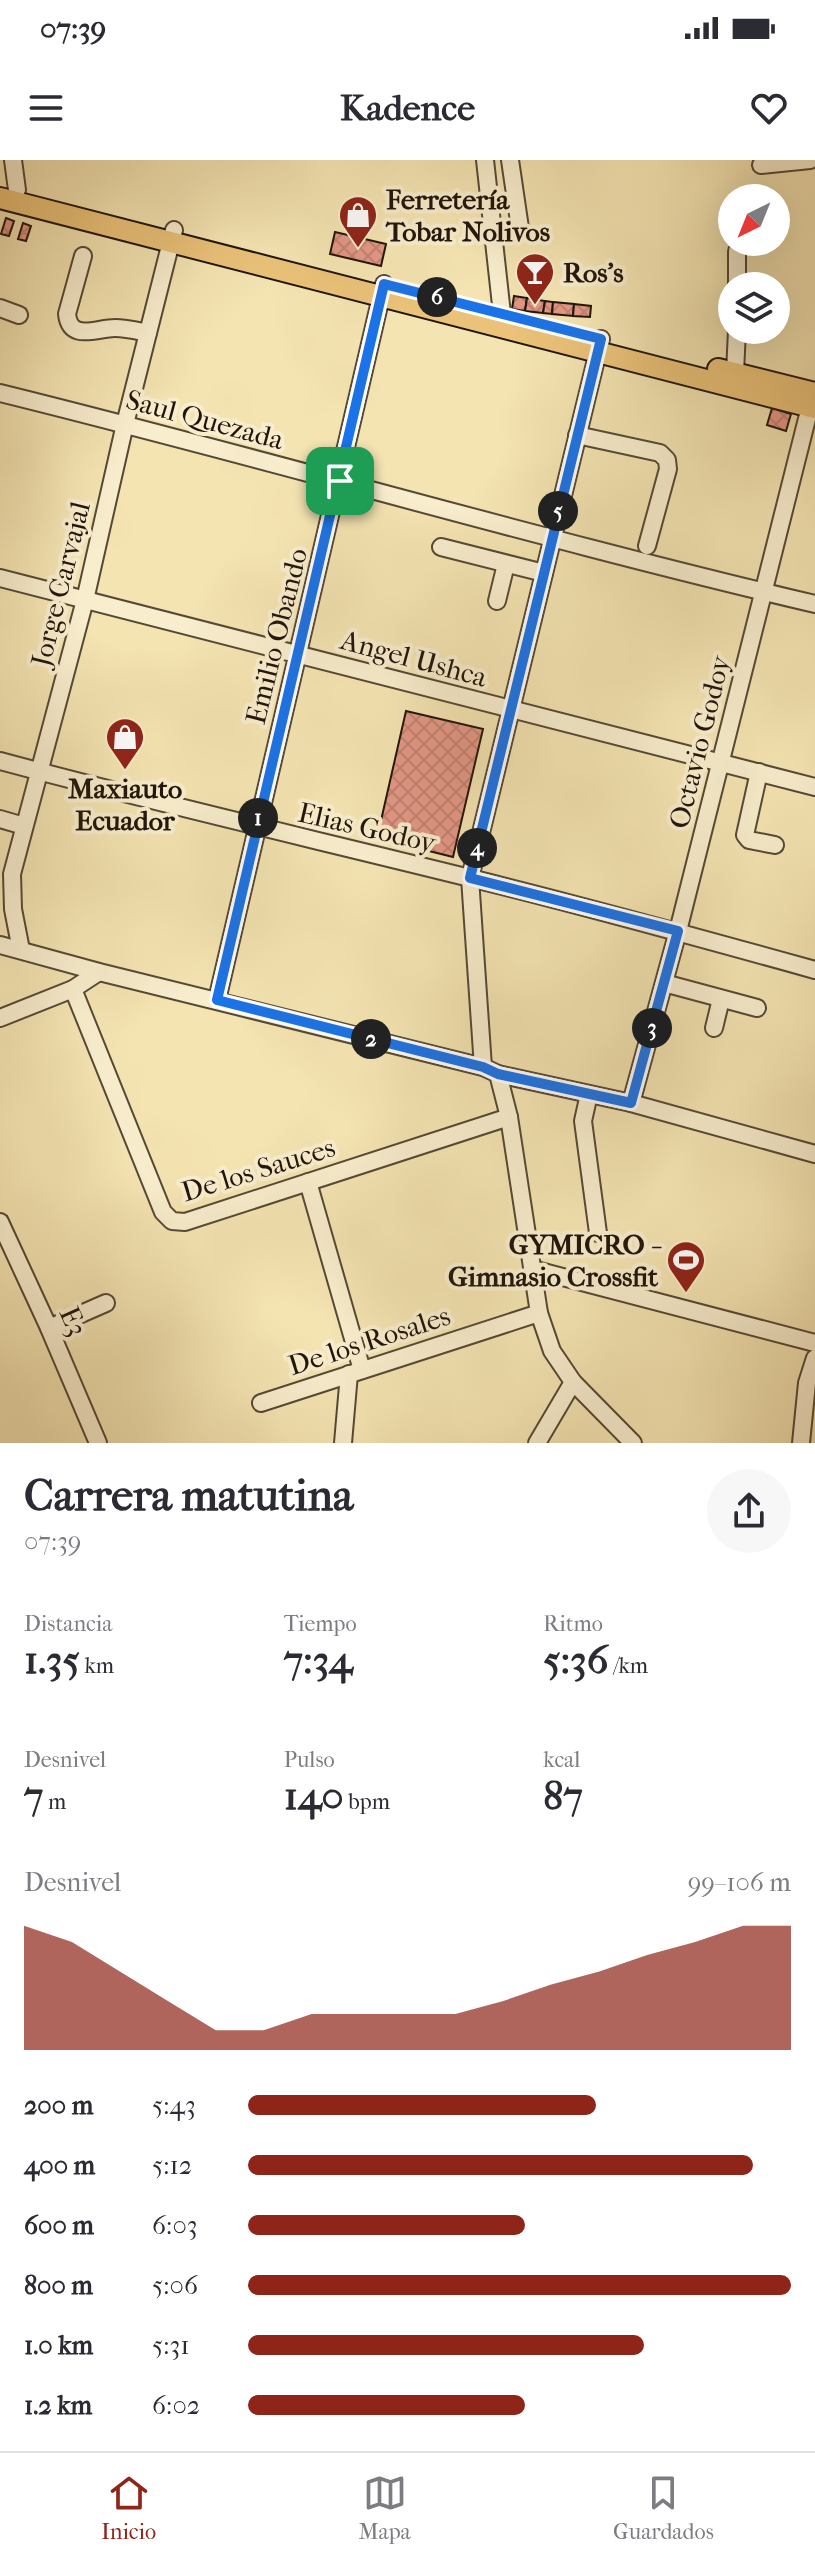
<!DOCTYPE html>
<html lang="es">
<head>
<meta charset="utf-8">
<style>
	body { margin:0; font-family:"IM FELL French Canon",serif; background:#f7f7f7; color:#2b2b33; height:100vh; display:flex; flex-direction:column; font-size:30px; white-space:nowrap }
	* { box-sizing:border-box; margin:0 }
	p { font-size:26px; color:#7c7c81 }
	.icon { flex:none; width:44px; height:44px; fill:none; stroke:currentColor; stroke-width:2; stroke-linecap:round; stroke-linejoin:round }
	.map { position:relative; height:1283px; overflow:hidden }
	.panel { display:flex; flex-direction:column; background:#fff; flex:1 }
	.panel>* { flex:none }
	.needle { width:52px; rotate:223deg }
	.fabs { position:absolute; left:718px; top:24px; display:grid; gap:16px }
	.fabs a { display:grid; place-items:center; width:72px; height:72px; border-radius:50%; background:#fff; box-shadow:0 8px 32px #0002; font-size:40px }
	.pin { position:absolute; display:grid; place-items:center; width:68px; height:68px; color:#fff; margin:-34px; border-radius:16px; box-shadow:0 4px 12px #0006 }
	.km { position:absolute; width:40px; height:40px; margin:-20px; border-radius:50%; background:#222; color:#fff; font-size:22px; line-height:40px; text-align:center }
	.round { display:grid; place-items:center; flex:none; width:84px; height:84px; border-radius:42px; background:#f7f7f7 }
	.head { display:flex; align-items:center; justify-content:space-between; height:136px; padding:0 24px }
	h1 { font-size:44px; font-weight:700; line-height:60px }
	.figures { display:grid; grid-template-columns:repeat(3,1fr); gap:12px; height:136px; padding:8px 24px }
	.figures div { display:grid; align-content:center }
	.figures b { font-size:40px; font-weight:700 }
	.figures small { font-size:22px; font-weight:400 }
	.figures p { font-size:22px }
	.chart { height:224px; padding:16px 24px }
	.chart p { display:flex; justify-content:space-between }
	.chart svg { width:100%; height:144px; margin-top:8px; fill:#8f2418; opacity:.7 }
	ul { padding:0 24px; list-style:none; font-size:26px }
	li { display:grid; grid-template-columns:128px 96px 1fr; align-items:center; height:60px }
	li i { height:20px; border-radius:10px; background:#8f2418 }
	.status { display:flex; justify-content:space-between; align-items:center; height:56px; padding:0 40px; background:#fff; direction:ltr }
	.status svg { height:22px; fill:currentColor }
	header { display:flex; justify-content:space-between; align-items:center; height:104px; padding:0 24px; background:#fff; font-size:36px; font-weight:700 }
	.tabs { display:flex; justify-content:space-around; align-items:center; height:112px; border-top:2px solid #e1e1e2; background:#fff; font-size:22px; color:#7c7c81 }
	.tabs a { display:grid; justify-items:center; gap:4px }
	.tabs .active { color:#8f2418 }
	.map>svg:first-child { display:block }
	.building { fill:url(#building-cross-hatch); stroke:#20150b; stroke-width:2 }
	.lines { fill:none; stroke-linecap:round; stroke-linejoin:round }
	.minor-casing { stroke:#554935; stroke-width:20 }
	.major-casing { stroke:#20150b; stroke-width:24 }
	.minor { stroke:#f8edcd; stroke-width:16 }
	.major { stroke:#eac279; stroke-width:20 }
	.route-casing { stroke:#fff; stroke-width:16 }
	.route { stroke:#1a73e8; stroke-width:10 }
	.labels { text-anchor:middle; stroke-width:8; stroke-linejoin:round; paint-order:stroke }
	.poi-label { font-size:28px; font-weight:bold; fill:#20150b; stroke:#f8edcd; text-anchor:start }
	.street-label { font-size:28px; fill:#20150b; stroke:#f8edcd }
</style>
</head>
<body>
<div class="status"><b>07:39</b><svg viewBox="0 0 49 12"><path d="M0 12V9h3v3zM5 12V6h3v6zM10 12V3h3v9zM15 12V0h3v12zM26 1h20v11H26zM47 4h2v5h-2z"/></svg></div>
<header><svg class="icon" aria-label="menu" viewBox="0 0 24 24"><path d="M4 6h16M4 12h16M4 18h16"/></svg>Kadence<svg class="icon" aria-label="heart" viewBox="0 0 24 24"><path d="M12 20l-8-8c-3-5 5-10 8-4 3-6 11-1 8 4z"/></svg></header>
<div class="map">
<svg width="815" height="1283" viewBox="0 0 815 1283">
	<defs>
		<pattern id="building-cross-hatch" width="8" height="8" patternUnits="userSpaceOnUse" patternTransform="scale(2)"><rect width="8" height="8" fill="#e39785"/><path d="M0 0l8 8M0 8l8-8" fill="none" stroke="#c28172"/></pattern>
	</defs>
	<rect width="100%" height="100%" fill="#f4e4b2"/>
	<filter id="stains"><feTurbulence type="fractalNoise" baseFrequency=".0025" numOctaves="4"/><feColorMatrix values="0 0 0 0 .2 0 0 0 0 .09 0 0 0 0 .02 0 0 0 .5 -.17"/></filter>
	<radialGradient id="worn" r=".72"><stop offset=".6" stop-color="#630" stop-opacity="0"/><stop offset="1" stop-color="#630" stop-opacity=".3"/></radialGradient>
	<g class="building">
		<path d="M6,58L14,61L9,76L1,74Z"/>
		<path d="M23,63L31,66L26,81L18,79Z"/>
		<path d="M335,72L386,84L381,106L330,94Z"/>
		<path d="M514,136L527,138L525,151L512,149Z"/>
		<path d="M527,138L545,141L543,153L525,151Z"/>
		<path d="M545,141L553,142L552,154L543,153Z"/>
		<path d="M553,142L574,144L573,156L552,154Z"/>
		<path d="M574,144L591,146L590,157L573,156Z"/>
		<path d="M772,248L791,254L786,271L767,265Z"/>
		<path d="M406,551L483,569L453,697L377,678Z"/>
	</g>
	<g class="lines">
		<defs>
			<g id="minor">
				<path d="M13,0L17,30"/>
				<path d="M485,0L502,154L501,167"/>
				<path d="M761,5L810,0"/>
				<path d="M495,75L520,68L510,0"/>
				<path d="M83,96L67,154C70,182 96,168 115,168C126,168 138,171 148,173"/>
				<path d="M737,126V91"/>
				<path d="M0,148L19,155"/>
				<path d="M735,213L737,170"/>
				<path d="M0,233C272,300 542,380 815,444"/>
				<path d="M577,275L660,293L667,300L668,309L647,386"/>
				<path d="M441,387L544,413"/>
				<path d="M0,418L815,627"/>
				<path d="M497,441L506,404"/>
				<path d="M0,601C156,643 313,679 470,718C585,746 700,778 815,810"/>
				<path d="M759,612L745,675L749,680L775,685"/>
				<path d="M0,659L24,666"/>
				<path d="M0,785L99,812L483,907L498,914L631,943L815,994"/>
				<path d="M21,790L13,749L12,714L85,440L125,264L174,70"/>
				<path d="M664,823L757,848"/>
				<path d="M73,829L163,1052L172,1061L185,1062L509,957"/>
				<path d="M217,840L384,124"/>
				<path d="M0,858L73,829L99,812"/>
				<path d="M714,868L721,839"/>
				<path d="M483,907L470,718L601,179"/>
				<path d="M498,914L509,957L539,1153L552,1191L573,1222L633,1283"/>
				<path d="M589,934L583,961L598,1073"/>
				<path d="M631,943L678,771L813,235"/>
				<path d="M308,1022L362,1210"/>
				<path d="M0,1062L49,1168L98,1283"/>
				<path d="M532,1109L815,1183"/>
				<path d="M49,1168L106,1143"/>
				<path d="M261,1243L539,1153"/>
				<path d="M343,1283L349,1214"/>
				<path d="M537,1283L573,1222"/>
				<path d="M801,1283L807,1223L815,1198"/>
			</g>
			<g id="major">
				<path d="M0,38L815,248"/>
				<path d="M718,209L815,233"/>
			</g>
		</defs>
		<use href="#minor" class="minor-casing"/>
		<use href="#major" class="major-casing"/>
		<use href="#minor" class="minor"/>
		<use href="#major" class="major"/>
	</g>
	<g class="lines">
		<defs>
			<path id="route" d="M384,124L601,179L470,718L678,771L631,943L498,914L483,907L217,840Z"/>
		</defs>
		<use href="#route" class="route-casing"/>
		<use href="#route" class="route"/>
	</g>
	<defs>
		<symbol id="shop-pin" viewBox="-11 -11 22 30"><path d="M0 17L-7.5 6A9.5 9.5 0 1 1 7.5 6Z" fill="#8f2418" stroke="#f8edcd"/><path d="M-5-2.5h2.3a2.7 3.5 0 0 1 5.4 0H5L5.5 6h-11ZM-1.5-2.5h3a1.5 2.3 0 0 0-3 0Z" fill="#fff"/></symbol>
		<symbol id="bar-pin" viewBox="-11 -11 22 30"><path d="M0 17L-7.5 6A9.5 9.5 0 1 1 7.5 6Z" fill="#8f2418" stroke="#f8edcd"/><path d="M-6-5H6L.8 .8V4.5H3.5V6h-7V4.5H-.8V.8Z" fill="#fff"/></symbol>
		<symbol id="stadium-pin" viewBox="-11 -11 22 30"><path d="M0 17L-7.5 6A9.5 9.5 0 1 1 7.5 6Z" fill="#8f2418" stroke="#f8edcd"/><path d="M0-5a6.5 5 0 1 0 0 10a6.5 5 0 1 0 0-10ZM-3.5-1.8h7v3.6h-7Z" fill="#fff"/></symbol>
	</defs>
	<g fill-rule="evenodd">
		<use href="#shop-pin" x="336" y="33" width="44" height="60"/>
		<use href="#bar-pin" x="513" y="90" width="44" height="60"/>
		<use href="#shop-pin" x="103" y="555" width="44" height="60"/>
		<use href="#stadium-pin" x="664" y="1078" width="44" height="60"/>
	</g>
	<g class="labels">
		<g class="poi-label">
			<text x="386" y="49">Ferretería<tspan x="386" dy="32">Tobar Nolivos</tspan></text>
			<text x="563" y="122">Ros's</text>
			<text x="125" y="638" text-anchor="middle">Maxiauto<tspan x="125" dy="32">Ecuador</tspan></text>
			<text x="658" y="1094" text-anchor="end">GYMICRO -<tspan x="658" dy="32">Gimnasio Crossfit</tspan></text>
		</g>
		<g class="street-label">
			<text transform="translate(205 259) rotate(15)" y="10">Saul Quezada</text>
			<text transform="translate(60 424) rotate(-76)" y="10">Jorge Carvajal</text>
			<text transform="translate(276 476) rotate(-76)" y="10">Emilio Obando</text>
			<text transform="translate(414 498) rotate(15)" y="10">Angel Ushca</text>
			<text transform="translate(699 582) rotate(-76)" y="10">Octavio Godoy</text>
			<text transform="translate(367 667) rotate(13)" y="10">Elias Godoy</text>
			<text transform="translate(258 1009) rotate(-17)" y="10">De los Sauces</text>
			<text transform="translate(74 1161) rotate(66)" y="10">E3</text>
			<text transform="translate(369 1180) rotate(-18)" y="10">De los Rosales</text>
		</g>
	</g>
	<rect width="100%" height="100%" filter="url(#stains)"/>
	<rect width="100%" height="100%" fill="url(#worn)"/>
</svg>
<div class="fabs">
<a><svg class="needle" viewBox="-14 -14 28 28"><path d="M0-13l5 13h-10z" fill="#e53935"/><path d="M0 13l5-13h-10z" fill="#7c7c81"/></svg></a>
<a><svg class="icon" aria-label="layers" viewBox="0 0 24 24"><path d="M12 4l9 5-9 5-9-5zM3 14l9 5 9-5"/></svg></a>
</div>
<div class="pin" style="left:340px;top:321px;background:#1e9e55"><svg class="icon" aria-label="arrive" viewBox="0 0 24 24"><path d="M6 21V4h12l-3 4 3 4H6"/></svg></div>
<b class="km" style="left:258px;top:658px">1</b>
<b class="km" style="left:371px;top:879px">2</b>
<b class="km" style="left:652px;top:868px">3</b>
<b class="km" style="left:477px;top:688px">4</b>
<b class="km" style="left:558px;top:351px">5</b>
<b class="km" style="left:437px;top:137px">6</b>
</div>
<section class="panel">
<div class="head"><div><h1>Carrera matutina</h1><p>07:39</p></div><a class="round"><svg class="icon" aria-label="share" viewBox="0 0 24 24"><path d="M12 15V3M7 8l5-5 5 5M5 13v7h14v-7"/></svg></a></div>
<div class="figures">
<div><p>Distancia</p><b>1.35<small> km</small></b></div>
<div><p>Tiempo</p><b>7:34</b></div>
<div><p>Ritmo</p><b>5:36<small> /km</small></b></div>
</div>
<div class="figures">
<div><p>Desnivel</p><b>7<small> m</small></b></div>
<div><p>Pulso</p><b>140<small> bpm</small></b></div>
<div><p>kcal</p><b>87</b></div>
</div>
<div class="chart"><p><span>Desnivel</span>99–106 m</p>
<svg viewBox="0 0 160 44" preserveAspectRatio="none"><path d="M0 44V6L10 11L20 20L30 29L40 38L50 38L60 33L70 33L80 33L90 33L100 29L110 24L120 20L130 15L140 11L150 6L160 6V44z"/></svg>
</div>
<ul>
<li><b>200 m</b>5:43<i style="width:64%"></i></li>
<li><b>400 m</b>5:12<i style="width:93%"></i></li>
<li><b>600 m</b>6:03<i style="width:51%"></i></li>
<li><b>800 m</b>5:06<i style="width:100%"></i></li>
<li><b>1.0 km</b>5:31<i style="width:73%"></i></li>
<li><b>1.2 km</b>6:02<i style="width:51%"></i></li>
</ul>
</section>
<nav class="tabs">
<a class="active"><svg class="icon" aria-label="home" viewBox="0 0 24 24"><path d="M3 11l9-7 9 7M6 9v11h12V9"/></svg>Inicio</a>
<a><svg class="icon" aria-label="map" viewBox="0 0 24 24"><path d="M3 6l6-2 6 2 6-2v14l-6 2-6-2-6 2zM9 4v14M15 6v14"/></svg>Mapa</a>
<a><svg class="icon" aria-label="saved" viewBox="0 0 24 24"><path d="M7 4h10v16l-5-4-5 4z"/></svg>Guardados</a>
</nav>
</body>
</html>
